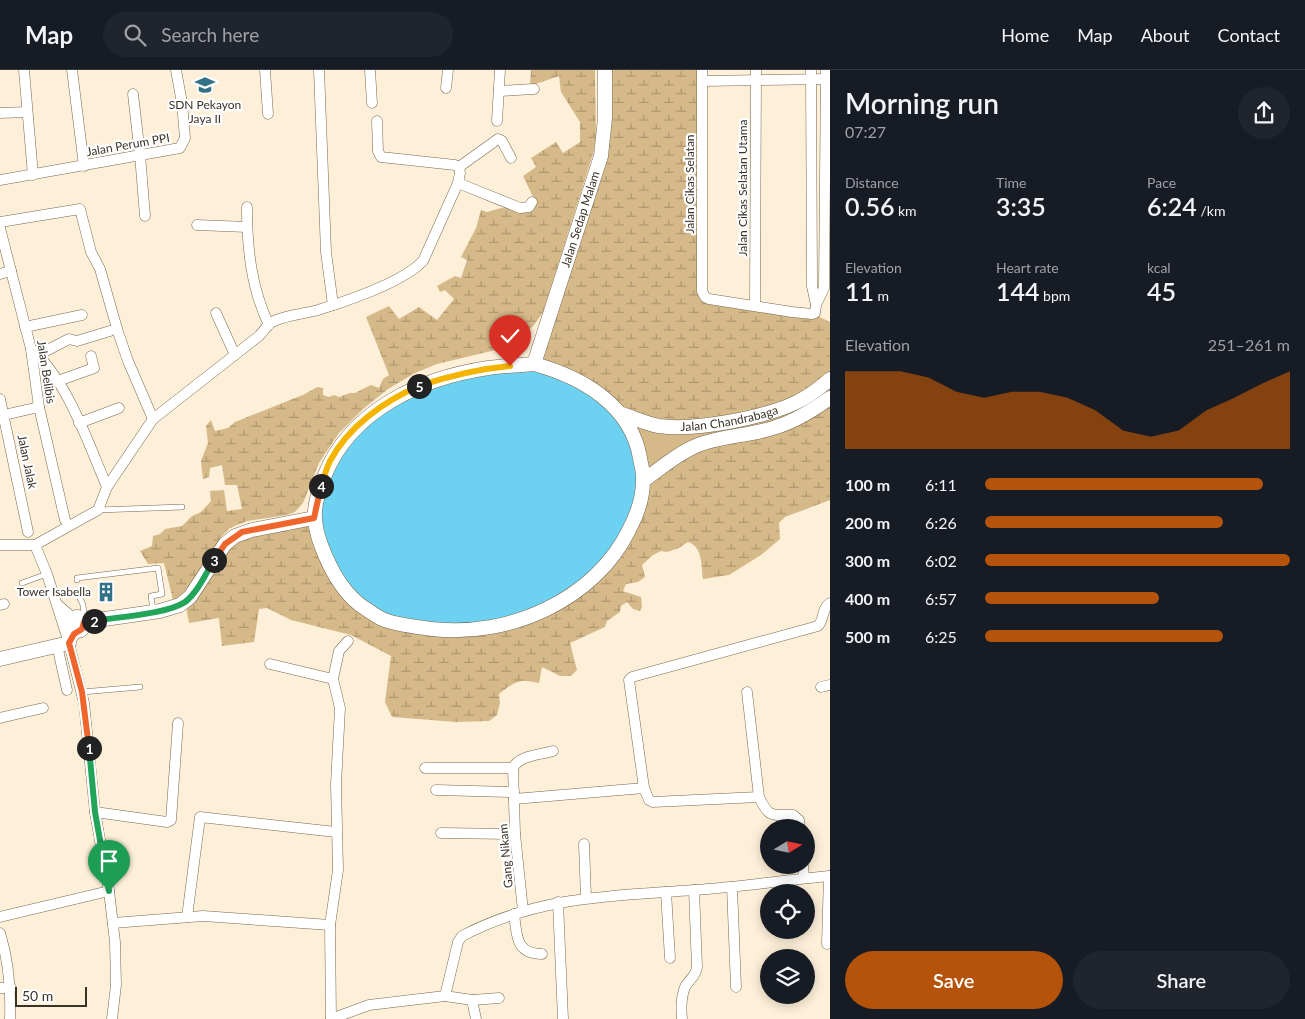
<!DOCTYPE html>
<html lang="en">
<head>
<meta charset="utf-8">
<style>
	body { margin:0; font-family:Lato,sans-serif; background:#20242c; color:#f1f3f6; height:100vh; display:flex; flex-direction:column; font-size:19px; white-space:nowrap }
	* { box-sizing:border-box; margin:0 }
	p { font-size:16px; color:#9ea1a6 }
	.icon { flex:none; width:28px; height:28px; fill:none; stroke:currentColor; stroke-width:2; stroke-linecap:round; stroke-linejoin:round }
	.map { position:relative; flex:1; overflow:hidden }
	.sheet { display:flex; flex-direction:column; background:#171b24; width:475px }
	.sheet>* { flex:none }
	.needle { width:32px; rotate:80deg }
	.fabs { position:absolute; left:760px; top:749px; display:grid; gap:10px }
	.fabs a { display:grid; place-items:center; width:55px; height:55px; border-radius:50%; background:#171b24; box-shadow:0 2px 12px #0003; font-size:25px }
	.scale { position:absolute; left:15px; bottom:12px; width:72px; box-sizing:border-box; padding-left:5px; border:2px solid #393227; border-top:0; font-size:14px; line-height:18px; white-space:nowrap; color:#393227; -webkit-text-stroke:4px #fefefe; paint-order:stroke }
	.pin { position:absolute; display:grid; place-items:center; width:42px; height:42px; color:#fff; margin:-51px -21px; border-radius:50% 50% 50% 0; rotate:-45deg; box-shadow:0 0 5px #0007 }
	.pin .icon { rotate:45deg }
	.km { position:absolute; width:25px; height:25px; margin:-12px; border-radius:50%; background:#222; color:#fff; font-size:14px; line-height:25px; text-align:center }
	.round { display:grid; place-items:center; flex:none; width:52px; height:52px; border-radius:26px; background:#20242c }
	.summary { display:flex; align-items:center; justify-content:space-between; height:85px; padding:0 15px }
	h1 { font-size:28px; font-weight:600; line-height:38px }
	.figures { display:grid; grid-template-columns:repeat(3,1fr); gap:8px; height:85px; padding:5px 15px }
	.figures div { display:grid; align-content:center }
	.figures b { font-size:25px; font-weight:600 }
	.figures small { font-size:14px; font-weight:400 }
	.figures p { font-size:14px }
	.chart { height:140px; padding:10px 15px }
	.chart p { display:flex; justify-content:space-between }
	.chart svg { width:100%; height:90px; margin-top:5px; fill:#b45309; opacity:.7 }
	.primary-button { display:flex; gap:10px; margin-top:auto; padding:10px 15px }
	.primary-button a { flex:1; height:58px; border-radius:30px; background:#b45309; color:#fff; font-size:20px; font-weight:600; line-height:58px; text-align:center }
	.primary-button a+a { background:#20242c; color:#f1f3f6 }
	ul { padding:0 15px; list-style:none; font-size:16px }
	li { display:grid; grid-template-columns:80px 60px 1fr; align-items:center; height:38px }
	li i { height:12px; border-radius:6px; background:#b45309 }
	header { display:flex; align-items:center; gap:30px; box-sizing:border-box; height:70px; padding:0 25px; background:#171b24; border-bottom:1px solid #363941 }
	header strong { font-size:24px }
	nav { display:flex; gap:28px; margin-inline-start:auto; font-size:18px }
	.search { width:350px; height:45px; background:#20242c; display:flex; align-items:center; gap:12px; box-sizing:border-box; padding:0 18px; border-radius:28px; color:#9ea1a6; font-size:19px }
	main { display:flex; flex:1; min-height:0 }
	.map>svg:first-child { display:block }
	.grass { fill:#d6b989 }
	.wetland { fill:url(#wetland-marsh) }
	.water { fill:#6dd1f2 }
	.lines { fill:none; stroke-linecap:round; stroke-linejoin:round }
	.lane-casing { stroke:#77684e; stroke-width:6 }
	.street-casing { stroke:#77684e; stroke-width:11 }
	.secondary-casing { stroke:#77684e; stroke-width:15 }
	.lane { stroke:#fff; stroke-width:5 }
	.street { stroke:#fff; stroke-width:10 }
	.secondary { stroke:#fff; stroke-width:14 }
	.split-1-casing { stroke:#fff; stroke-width:10 }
	.split-2-casing { stroke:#fff; stroke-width:10 }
	.split-3-casing { stroke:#fff; stroke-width:10 }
	.split-4-casing { stroke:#fff; stroke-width:10 }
	.split-5-casing { stroke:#fff; stroke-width:10 }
	.split-6-casing { stroke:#fff; stroke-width:10 }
	.split-1 { stroke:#22a559; stroke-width:6 }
	.split-2 { stroke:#f0652b; stroke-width:6 }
	.split-3 { stroke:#22a559; stroke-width:6 }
	.split-4 { stroke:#f0652b; stroke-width:6 }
	.split-5 { stroke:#f5b400; stroke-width:6 }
	.split-6 { stroke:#f5b400; stroke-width:6 }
	.labels { text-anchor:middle; stroke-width:4.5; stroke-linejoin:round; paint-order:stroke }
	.poi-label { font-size:12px; fill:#393227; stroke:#fefefe }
	.street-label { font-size:12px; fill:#393227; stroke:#fefefe }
</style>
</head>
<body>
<header>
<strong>Map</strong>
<div class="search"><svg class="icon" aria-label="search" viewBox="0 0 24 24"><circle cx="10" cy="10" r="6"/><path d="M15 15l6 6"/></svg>Search here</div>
<nav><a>Home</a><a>Map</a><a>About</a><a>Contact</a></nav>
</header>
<main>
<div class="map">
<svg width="830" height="949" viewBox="0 0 830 949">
	<defs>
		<pattern id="wetland-marsh" width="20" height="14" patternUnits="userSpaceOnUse" patternTransform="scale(1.25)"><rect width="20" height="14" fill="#d6b989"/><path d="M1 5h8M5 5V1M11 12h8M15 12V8" fill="none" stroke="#af9770"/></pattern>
	</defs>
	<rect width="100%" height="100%" fill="#fdefd8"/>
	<path class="grass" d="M830,309V328L644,410L622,344Z"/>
	<g class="wetland">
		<path d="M531,0H595L596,68L593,84L543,242L534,255L518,270L504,278L437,294L415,303L388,319L363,339L339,363L319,393L303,433L295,442L287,445L247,451L230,458L222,466L189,516L179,528L173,530L164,493L148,494L140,481L152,476L153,466L160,464L165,459L182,456L192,446L201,442L211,431L210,421L224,420L227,441L242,439L237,415H225L222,395L210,398L209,407L203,409L201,391L208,373L206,356L211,350L215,361L228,358L235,352L305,324L317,317L323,318V325L329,327L334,325L339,327L350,323H355L371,315L379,318L383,309L389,305L366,247L389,236L399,249L419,237L437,250L454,229L445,220L440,222L437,216L455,206L461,208L467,190L461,187L476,158L481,140L487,142L501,138L530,140L535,131L523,106L536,97L531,88L556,72L563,83L580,72V52L561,22L559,6L530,16Z"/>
		<path d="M605,0H702L705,227L813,244L830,252V309L781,339L662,356L534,294L601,86Z"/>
		<path d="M830,328V430L785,447L779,453L780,469L761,485L729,505L703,509C701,495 703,477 688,472L679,478L667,482L661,481L653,485L642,495L645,507L638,512L626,514L623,521L641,527L642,537L640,541L633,539L627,532L621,536L620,542L607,551L605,557L570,573L577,600L571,606H560L542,597L539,613C518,608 515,612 499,624L500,633L497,645L489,651L456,652L392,647L385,632L391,586L351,565L291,550L267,538L259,539L254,572L222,576L219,548L189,553L185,532L235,466L644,410L689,379L741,366Z"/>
	</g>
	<path class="water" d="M534,294L592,318L638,373V442L602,499L517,552L422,558L362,537L320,472L319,422L347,369L417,317Z"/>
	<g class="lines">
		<defs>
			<g id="lane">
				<path d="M98,440L182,437"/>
				<path d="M77,510V508L158,498L162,524L151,526L153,540"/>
				<path d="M22,513L47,504"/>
				<path d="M79,526L83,535L85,552"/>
				<path d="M82,622L140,617"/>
			</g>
			<g id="street">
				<path d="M24,0L33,105"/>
				<path d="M72,0L84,96"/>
				<path d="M265,0L268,44"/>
				<path d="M319,0L326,182L333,235"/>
				<path d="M370,0L372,33"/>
				<path d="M702,0V221L705,227L709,229L792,242L812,244L815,243L816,235L812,216L811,0"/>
				<path d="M703,11L830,9"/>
				<path d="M446,18L448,0"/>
				<path d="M499,21L534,19"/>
				<path d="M133,24L140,85L145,146"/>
				<path d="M0,43L27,42"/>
				<path d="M497,51L500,0"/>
				<path d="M459,97L498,69L502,71L511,88"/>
				<path d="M0,110L180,78L185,68L182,33L176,0"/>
				<path d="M458,113L520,138L529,137L532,132"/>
				<path d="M247,137C247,177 251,218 269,255"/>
				<path d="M0,152L80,139L91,182L100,199L118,262L128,291L153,349"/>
				<path d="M197,155L247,157"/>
				<path d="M0,158L31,279L39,337L65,450"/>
				<path d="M0,204L11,201"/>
				<path d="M816,235L824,218L826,0"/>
				<path d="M755,236L756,0"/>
				<path d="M216,243L235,285"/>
				<path d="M25,257L82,245"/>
				<path d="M38,285L69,269L77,271L110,261"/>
				<path d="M58,311L94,298L91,286"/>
				<path d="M0,329L28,462"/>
				<path d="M0,346L39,337"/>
				<path d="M79,353L119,338"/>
				<path d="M107,417L153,349L259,266C263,262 266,257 269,254C280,246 304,244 318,240C347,231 402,213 423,191L458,113L460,103L459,97L455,95L381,87L378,81L377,51"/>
				<path d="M0,475H35L98,440L107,417C89,375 67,309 31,279"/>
				<path d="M35,475L47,504L69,573L84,633L95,742L109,821L115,872L116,915L112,949"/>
				<path d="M0,535L4,534"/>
				<path d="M58,535L73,548"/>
				<path d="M69,573L76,562"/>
				<path d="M57,575L67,620"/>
				<path d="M270,594L333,609"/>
				<path d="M821,617L830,615"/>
				<path d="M747,622L759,727C769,748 771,745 793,745L799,750L800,758"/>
				<path d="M0,648L43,638"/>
				<path d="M425,698H513L515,764L523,841"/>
				<path d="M513,698C519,685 540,685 553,681"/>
				<path d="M436,720L514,722"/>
				<path d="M759,727L653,732L649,730L644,718L629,610L632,607L818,556C825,549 821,539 830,533"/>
				<path d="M514,729L644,718"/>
				<path d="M95,742L167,752L171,750L178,653"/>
				<path d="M441,763L515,764"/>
				<path d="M584,774L586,828"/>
				<path d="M803,795L804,808"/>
				<path d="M732,817L736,917"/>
				<path d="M666,822L670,888"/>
				<path d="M558,832L563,949"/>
				<path d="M514,844C517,865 515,884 542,884"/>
				<path d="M0,847L109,821"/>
				<path d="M187,847L200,747L336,762"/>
				<path d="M113,853L203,846L330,855"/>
				<path d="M0,863C9,892 11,919 10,949"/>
				<path d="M827,874L829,806"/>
				<path d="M0,918H11"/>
				<path d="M445,926L472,930L476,949"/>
				<path d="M472,930L499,928"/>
				<path d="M331,949L369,935L445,926L458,872L462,866C538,826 612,826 694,820C740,817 785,810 830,806"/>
				<path d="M331,949L330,855L338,800L336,714L340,638L333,609L339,581L348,571"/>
				<path d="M682,949C681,939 681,927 685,917C689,909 696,907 697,897L694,820"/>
			</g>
			<g id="secondary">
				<path d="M534,294C582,307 631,335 640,388C641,395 644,403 643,411C643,428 637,445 629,460C595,530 508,568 432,559C418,557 395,555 382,549C376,546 371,542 366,539C343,525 330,499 321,475C311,448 314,433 324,407C350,340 421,308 488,298C503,296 519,295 534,294Z"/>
				<path id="s1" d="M534,294L601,86L605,48V0"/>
				<path id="s2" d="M622,344C634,348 647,354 659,356C695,361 762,348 795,333C808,327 820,318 830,309"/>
				<path d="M644,410C661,398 678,383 698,375C723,365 751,366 776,357C796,351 813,340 830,328"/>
				<circle cx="77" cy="554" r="7"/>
				<path d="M84,552L160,541L180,535L190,527L225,474L235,466L252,460L314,448"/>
				<path d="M0,589L69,573"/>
			</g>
		</defs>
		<use href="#lane" class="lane-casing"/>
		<use href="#street" class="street-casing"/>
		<use href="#secondary" class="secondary-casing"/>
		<use href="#lane" class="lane"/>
		<use href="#street" class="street"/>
		<use href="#secondary" class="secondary"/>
	</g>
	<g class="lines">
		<defs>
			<path id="split-1" d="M89,678L95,742L109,821"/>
			<path id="split-2" d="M89,678L82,622L69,573L74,564L82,559L84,552L94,551"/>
			<path id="split-3" d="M94,551C116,547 168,544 185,532C198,522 206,503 214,490"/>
			<path id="split-4" d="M214,490L225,474L242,462L314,448L321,416"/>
			<path id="split-5" d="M321,416C324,408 326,399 330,391C348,357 384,331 419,316"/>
			<path id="split-6" d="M419,316C449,306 478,299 510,296"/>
		</defs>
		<use href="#split-1" class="split-1-casing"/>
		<use href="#split-2" class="split-2-casing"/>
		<use href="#split-3" class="split-3-casing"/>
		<use href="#split-4" class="split-4-casing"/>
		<use href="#split-5" class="split-5-casing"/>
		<use href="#split-6" class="split-6-casing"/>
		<use href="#split-1" class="split-1"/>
		<use href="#split-2" class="split-2"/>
		<use href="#split-3" class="split-3"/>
		<use href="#split-4" class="split-4"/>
		<use href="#split-5" class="split-5"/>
		<use href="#split-6" class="split-6"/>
	</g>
	<defs>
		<symbol id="school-bare" viewBox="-9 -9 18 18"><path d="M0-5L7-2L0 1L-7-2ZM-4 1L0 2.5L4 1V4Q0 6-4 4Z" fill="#327186" stroke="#fefefe" stroke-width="2.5" paint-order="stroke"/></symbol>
		<symbol id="building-bare" viewBox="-9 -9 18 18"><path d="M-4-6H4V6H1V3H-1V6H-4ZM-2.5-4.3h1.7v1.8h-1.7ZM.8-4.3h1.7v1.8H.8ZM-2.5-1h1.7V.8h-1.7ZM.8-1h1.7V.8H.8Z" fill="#327186" stroke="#fefefe" stroke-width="2.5" paint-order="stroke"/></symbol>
	</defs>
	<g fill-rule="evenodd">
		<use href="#school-bare" x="191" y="1" width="28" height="28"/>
		<use href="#building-bare" x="92" y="508" width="28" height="28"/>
	</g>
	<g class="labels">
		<g class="poi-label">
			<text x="205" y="39">SDN Pekayon<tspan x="205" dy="14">Jaya II</tspan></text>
			<text x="91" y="526" text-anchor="end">Tower Isabella</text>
		</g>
		<g class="street-label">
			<text transform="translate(128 75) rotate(-10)" y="4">Jalan Perum PPI</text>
			<text transform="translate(690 114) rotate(-90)" y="4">Jalan Cikas Selatan</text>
			<text transform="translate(743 118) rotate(-90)" y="4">Jalan Cikas Selatan Utama</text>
			<text dy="4" stroke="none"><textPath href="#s1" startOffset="152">Jalan Sedap Malam</textPath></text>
			<text transform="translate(46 302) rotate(81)" y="4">Jalan Belibis</text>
			<text dy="4" stroke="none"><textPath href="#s2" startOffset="110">Jalan Chandrabaga</textPath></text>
			<text transform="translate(27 392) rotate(78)" y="4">Jalan Jalak</text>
			<text transform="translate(506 786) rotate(-95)" y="4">Gang Nikam</text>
		</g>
	</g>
</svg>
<div class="fabs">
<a><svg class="needle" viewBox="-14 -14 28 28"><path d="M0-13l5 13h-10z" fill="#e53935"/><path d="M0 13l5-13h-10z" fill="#9ea1a6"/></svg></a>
<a><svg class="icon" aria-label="locate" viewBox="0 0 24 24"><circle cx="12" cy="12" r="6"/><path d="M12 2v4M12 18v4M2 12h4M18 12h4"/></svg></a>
<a><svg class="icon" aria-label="layers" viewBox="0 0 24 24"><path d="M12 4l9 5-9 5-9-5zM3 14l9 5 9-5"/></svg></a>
</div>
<div class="scale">50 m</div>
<div class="pin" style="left:109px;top:821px;background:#1e9e55"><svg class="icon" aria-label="arrive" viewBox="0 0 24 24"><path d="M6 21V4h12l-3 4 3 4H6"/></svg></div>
<div class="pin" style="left:510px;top:296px;background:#d93025"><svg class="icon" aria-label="check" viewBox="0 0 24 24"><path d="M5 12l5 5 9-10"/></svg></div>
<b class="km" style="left:89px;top:678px">1</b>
<b class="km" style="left:94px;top:551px">2</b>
<b class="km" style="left:214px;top:490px">3</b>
<b class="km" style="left:321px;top:416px">4</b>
<b class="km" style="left:419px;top:316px">5</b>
</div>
<section class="sheet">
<div class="summary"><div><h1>Morning run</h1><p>07:27</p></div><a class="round"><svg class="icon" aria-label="share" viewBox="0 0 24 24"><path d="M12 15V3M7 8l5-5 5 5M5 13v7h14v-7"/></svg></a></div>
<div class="figures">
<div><p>Distance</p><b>0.56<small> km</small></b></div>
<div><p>Time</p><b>3:35</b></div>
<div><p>Pace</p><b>6:24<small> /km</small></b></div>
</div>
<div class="figures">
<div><p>Elevation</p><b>11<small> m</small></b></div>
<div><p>Heart rate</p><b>144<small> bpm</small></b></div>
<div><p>kcal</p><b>45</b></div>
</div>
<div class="chart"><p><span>Elevation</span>251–261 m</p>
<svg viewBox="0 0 160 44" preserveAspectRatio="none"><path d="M0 44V6L10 6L20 6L30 9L40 16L50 19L60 16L70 16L80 19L90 25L100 35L110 38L120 35L130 25L140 19L150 12L160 6V44z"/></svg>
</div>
<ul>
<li><b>100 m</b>6:11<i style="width:91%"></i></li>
<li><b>200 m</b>6:26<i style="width:78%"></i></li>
<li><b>300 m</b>6:02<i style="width:100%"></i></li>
<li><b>400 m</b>6:57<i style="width:57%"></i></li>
<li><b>500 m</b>6:25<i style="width:78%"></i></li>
</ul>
<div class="primary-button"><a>Save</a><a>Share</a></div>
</section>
</main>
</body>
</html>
